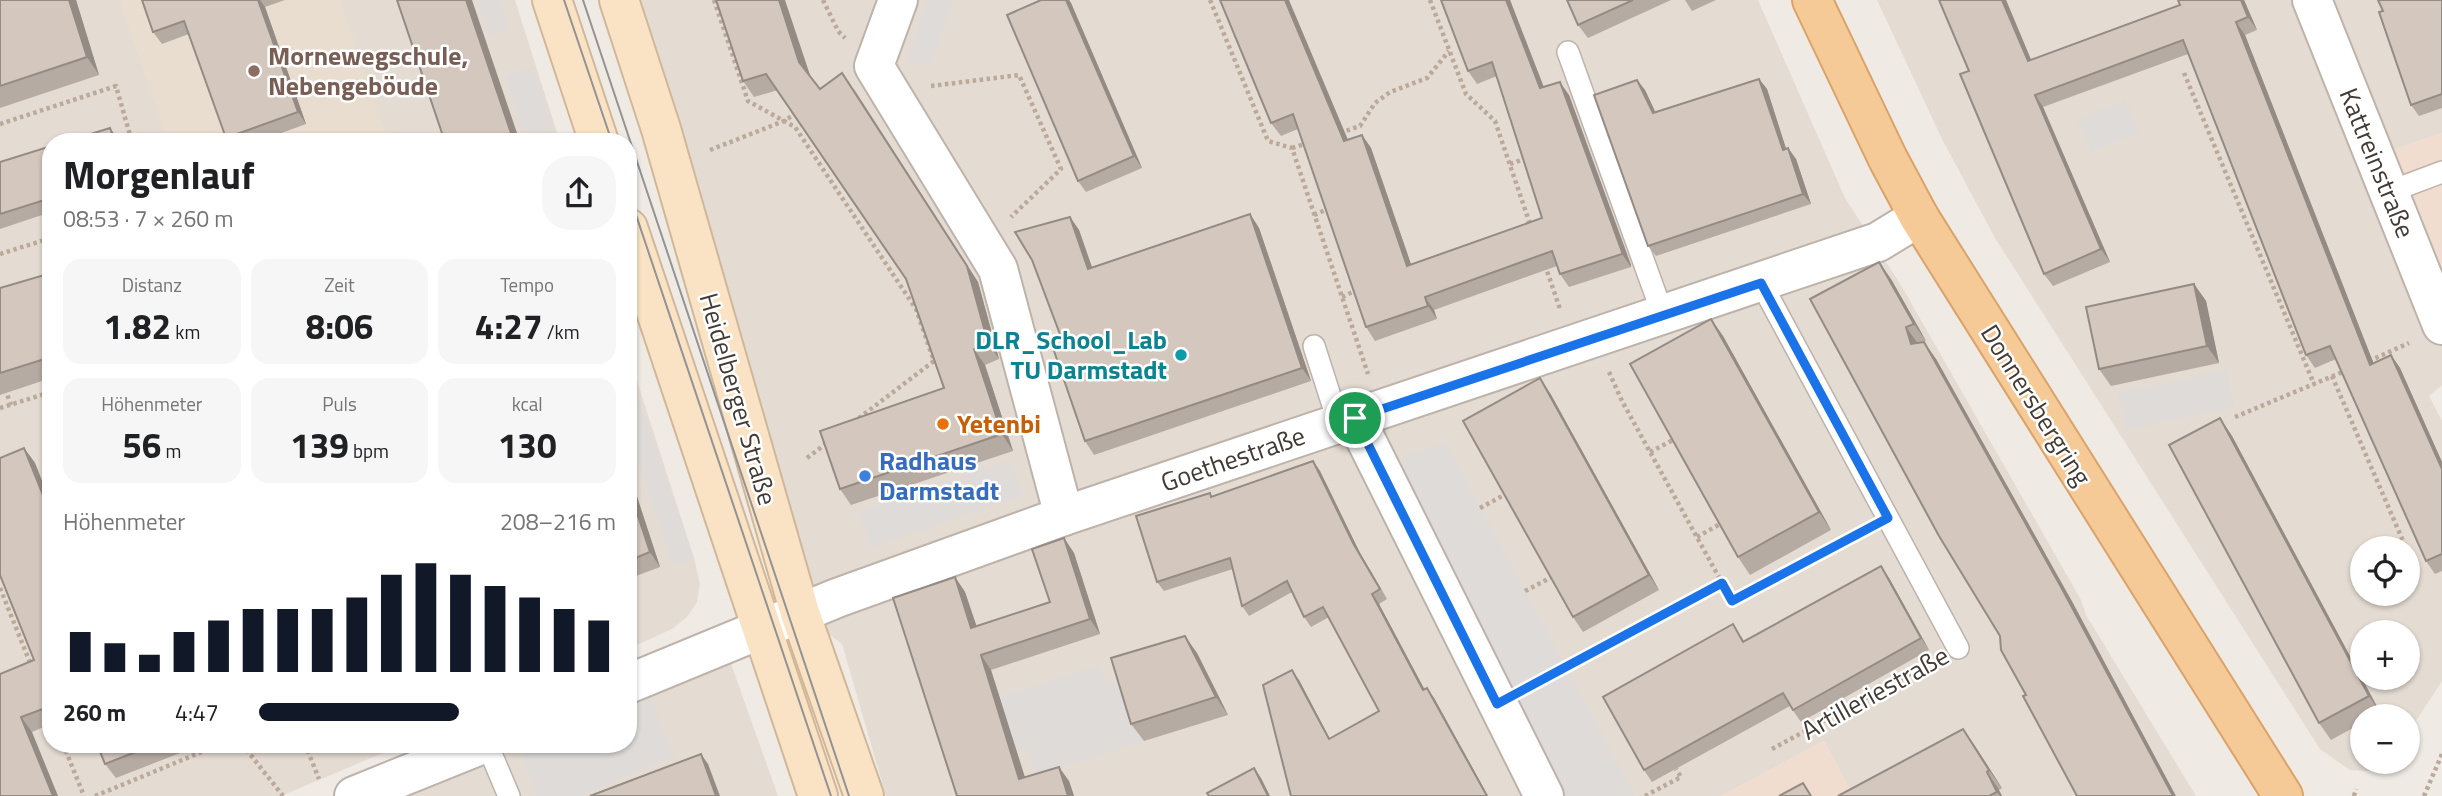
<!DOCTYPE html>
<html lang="de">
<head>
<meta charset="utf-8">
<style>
	body { margin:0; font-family:"Titillium Web",sans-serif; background:#f6f6f6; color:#202124; height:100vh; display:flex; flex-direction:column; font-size:26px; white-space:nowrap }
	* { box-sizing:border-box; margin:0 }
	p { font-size:23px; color:#757577 }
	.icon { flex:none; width:38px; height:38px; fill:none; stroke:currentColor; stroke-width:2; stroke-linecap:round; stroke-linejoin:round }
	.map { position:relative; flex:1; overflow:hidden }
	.panel { position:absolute; left:42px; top:133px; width:595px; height:620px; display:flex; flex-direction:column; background:#fff; border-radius:28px; box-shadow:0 2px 5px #0004 }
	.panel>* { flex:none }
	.controls { position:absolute; left:2350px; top:536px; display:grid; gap:14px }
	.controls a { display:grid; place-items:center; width:70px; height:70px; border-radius:50%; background:#fff; box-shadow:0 2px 5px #0004; font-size:35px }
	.pin { position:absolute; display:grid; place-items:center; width:60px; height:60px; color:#fff; margin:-30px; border:4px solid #fff; border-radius:50%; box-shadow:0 2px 7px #0007 }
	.round { display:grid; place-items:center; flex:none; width:74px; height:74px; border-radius:28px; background:#f6f6f6 }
	.overview { display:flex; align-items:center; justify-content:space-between; height:119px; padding:0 21px }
	h1 { font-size:38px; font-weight:700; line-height:52px }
	.stats { display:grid; grid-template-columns:repeat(3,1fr); gap:10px; height:119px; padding:7px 21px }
	.stats div { display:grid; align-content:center; border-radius:18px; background:#f6f6f6; text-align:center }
	.stats b { font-size:35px; font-weight:700 }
	.stats small { font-size:19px; font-weight:400 }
	.stats p { font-size:19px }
	.chart { height:196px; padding:14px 21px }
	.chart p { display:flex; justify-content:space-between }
	.chart svg { width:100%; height:126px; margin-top:7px; stroke:#111827; stroke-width:6 }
	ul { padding:0 21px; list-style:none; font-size:23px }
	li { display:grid; grid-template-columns:112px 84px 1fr; align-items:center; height:52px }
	li i { height:18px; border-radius:9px; background:#111827 }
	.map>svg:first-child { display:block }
	.residential { fill:#e4dbd2; fill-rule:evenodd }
	.commercial { fill:#f1ddd0 }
	.education { fill:#e9ddcf }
	.parking { fill:#dedbd9 }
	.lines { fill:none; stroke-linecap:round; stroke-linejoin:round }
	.service-casing { stroke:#beb3aa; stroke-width:24 }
	.minor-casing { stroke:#beb3aa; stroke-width:42 }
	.secondary-casing { stroke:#d0b799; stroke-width:42 }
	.primary-casing { stroke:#d9a369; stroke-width:42 }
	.path { stroke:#bba99a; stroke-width:4.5; stroke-dasharray:3.5 3.5; stroke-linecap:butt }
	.service { stroke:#fff; stroke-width:21 }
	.minor { stroke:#fff; stroke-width:38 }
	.secondary { stroke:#fae3c4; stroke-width:38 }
	.primary { stroke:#f6ca97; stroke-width:38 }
	.tram { stroke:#939393; stroke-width:2 }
	.wall { fill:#b6aba3 }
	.shaded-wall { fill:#948b84 }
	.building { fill:#d4c7bd; stroke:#948b84; stroke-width:2 }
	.route-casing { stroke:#fff; stroke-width:14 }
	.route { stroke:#1a73e8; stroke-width:9 }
	.education-dot { fill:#8d6e63; stroke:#fff; stroke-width:2.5 }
	.culture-dot { fill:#0f9aa8; stroke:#fff; stroke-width:2.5 }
	.food-dot { fill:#e8710a; stroke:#fff; stroke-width:2.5 }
	.shop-dot { fill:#3f7fe0; stroke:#fff; stroke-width:2.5 }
	.labels { text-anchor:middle; stroke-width:5; stroke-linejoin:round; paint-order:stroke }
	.education-label { font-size:26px; font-weight:bold; fill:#785e54; stroke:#fff; text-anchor:start }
	.street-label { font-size:26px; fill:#423a34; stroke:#fff }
	.culture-label { font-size:26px; font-weight:bold; fill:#0d838f; stroke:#fff; text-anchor:end }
	.food-label { font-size:26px; font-weight:bold; fill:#c56008; stroke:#fff; text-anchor:start }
	.shop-label { font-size:26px; font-weight:bold; fill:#366cbe; stroke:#fff; text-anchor:start }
</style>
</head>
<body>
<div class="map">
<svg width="2442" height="796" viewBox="0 0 2442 796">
	<rect width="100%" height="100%" fill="#f0eae4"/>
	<g class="residential">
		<path d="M0,0H515L560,142H51V744H404L281,796H0Z"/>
		<path d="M619,0H1758L1845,198L1902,287L2081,600L2086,615L2196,796H1853L1824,741L1721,796H886L842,644L800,613Z"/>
		<path d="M1877,0H2442V133L2374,156L2442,325V385L2429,396L2442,421V681L2408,733V716H2362V761H2390L2382,772L2350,770L2320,749L1995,238L1942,139ZM2362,548H2408V593H2362ZM2362,632H2408V677H2362Z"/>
		<path d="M628,353L694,558L700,584L697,602L687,617L672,629L628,649Z"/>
		<path d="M730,661L778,796H402L529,744H628V703Z"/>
	</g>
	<g class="commercial">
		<path d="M2442,133V325L2374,156Z"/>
		<path d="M1824,741L1853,796H1721Z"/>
	</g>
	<path class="education" d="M119,0H340L389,142H168Z"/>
	<g class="parking">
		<path d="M477,0H500L509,28L489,35Z"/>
		<path d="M928,0H952L930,65L907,61Z"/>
		<path d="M532,67L553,130L526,139L505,76Z"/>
		<path d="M2126,100L2139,132L2091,152L2078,120Z"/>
		<path d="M628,368L694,558L674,565L628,433Z"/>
		<path d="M2227,370L2234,407L2126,429L2118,393Z"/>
		<path d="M1446,443L1635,796H1567L1397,464L1409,455Z"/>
		<path d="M1010,461L1022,496L871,547L859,512Z"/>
		<path d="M1099,665L1106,683L1123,678L1144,741L1036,776L1027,748L1016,751L998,698Z"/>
		<path d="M650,697L674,756L580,796H538L520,752L539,744H628V706Z"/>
	</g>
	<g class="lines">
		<defs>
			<g id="service">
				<path d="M1568,52L1663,315"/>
				<path d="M2389,192L2442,172"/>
				<path d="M1761,283L1958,648"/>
				<path d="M1314,346L1339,424"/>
				<path d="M487,744L509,796"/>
			</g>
			<g id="minor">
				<path d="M898,0L874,66L998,269L1064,516"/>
				<path d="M2312,0L2442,325"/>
				<path d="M1355,418L1544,796"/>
				<path d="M628,684L837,598L1064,516L1878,242L1919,217"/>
				<path d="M354,796L483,744"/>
			</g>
			<g id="secondary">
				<path d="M552,0L599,142"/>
				<path d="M619,0L661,129L800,613L864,796"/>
				<path d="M628,228L818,796"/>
			</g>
			<path id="primary" d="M1812,0L1888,159L1919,217L2283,796"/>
		</defs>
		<use href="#service" class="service-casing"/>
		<use href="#minor" class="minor-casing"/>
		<use href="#secondary" class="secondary-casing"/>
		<use href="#primary" class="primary-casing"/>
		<g class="path">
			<path d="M714,0L748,101L795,127L916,309L934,361L859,418"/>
			<path d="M823,0L838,31L845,38"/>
			<path d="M1210,0L1268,141L1292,148L1368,374"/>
			<path d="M1430,0L1466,94L1495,121L1531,227"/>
			<path d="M2184,73L2314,384"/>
			<path d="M931,86L1019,75L1061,169L1011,217"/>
			<path d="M0,124L116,86L132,142"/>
			<path d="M1340,133L1360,126L1375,103L1390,92L1427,78L1449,51"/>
			<path d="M1292,148L1308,143"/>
			<path d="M710,150L784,121L795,114"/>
			<path d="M1510,164L1527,158"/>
			<path d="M1314,215L1330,208"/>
			<path d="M0,254L51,238"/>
			<path d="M1545,265L1560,309"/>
			<path d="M1342,297L1357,290"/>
			<path d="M2369,361L2409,343"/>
			<path d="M1609,372L1622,401L1732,601L1862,532"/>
			<path d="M2332,376L2406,548"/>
			<path d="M5,389L11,405"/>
			<path d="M0,408L51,392"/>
			<path d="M2235,417L2345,371"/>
			<path d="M1650,452L1675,439"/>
			<path d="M807,458L827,443"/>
			<path d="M1480,508L1506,494"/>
			<path d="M1697,537L1722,523"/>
			<path d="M2408,552L2419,578"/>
			<path d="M0,588L31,665"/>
			<path d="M1525,591L1552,577"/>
			<path d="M1532,685L1722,583"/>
			<path d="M63,744L84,796"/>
			<path d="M242,744L283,796"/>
			<path d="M305,744L319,779"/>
			<path d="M1772,749L1932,662"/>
			<path d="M95,796L221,744"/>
			<path d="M1645,796L1681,777L1676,769"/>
			<path d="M2354,796L2356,789"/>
			<path d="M2424,796L2442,754"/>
		</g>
		<use href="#service" class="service"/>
		<use href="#minor" class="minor"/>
		<use href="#secondary" class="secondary"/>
		<use href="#primary" class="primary"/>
		<g class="tram">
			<path d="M564,0L612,142"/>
			<path d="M583,0L849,796"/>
			<path d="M628,191L831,796"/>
		</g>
	</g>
	<g class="wall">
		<path d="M0,0H76L99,75L0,108Z"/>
		<path d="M142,0H285L265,7L306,124L257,142H228L226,138L189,34L162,44L153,32Z"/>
		<path d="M716,0L810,76L820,89H854L978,282L999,359L985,365L1013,451L851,505L840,489L944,388L906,279L778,90L754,97L743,81Z"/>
		<path d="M1041,0H1069L1071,3L1142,168L1086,192L1078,181Z"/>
		<path d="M1220,0L1348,140L1362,135L1371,148L1411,264L1542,218L1497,76L1477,84L1468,71L1441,0H1510L1544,87L1569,95L1631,265V267L1569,287L1560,274L1557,266L1434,310L1437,319L1375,341L1366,327L1298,129L1281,136L1271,123Z"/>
		<path d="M1567,0H1671L1588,38L1578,25Z"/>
		<path d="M1685,0H1716L1692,11Z"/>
		<path d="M1939,0H2006L2031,60L2244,0L2257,30L2245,35L2373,363L2391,355L2400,368L2442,462V571L2435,574L2426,561L2336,359L2315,368L2306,355L2188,54L2043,107L2110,262L2053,286L2044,274L1969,71Z"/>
		<path d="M2442,0V108L2419,116L2411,105Z"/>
		<path d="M1759,79L1767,89L1786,149L1788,148L1796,159L1811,204L1656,256L1648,246L1637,80L1645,90L1655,112Z"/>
		<path d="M51,146V212L0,229V162Z"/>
		<path d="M1250,214L1259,228L1311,381L1094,455L1085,441L1064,345L1070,217L1079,230L1092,267Z"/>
		<path d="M51,273V378L0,395V288Z"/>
		<path d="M1891,279L1926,341L1924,342L1936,359L2074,605L2026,695L2000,636Z"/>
		<path d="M2194,284L2206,301L2219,363L2111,386L2099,369Z"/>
		<path d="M1711,319L1723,336L1831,530L1750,575L1738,557Z"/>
		<path d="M1550,393L1659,590L1583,632L1573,617Z"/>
		<path d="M2220,418L2232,436L2381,714L2377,716H2362V723L2331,740L2319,723Z"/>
		<path d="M24,448L35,463L51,504V724L32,732L0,796L34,660Z"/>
		<path d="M1313,461L1320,471L1360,553L1387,599L1379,604L1425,690L1434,698L1488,796H1291L1299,680L1330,739L1379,711L1329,617L1311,627L1304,617L1292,592L1249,616L1242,606L1233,569L1164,591L1157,582L1210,493L1212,497Z"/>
		<path d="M628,469L660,567L628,579Z"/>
		<path d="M1064,538L1074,553L1100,634L991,670L1025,777L1069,781L1074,796H957L955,577L965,592L976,626L1050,602Z"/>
		<path d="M1889,578L1929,650L1801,722L1790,706L1652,782L1644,770L1741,636L1744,641Z"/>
		<path d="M1197,653L1228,715L1144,741L1131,724Z"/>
		<path d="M1963,729L2002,788L1999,790L2002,796H1838Z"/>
		<path d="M97,744H203L116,778L105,764Z"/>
	</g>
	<g class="shaded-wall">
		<path d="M69,0H76L99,75L87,57Z"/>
		<path d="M258,0H260L265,7L306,124L298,112Z"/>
		<path d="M466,0H472L520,142H514Z"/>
		<path d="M779,0H785L811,78L799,62Z"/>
		<path d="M1066,0H1069L1071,3L1142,168L1134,156Z"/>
		<path d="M1285,0H1289L1354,154L1344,141Z"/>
		<path d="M1506,0H1510L1549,101L1540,88Z"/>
		<path d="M2002,0H2006L2037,74L2028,61Z"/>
		<path d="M2241,0H2244L2257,30L2248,17Z"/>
		<path d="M2236,22L2245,35L2379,377L2370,365Z"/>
		<path d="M842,73L978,282L999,359L988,343Z"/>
		<path d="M1759,79L1767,89L1790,161L1783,150Z"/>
		<path d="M1637,80L1645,90L1661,124L1653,113Z"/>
		<path d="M1560,82L1569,95L1631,265V267L1622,254Z"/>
		<path d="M2035,95L2043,107L2110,262L2101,249Z"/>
		<path d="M110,128L118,139L119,142H115Z"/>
		<path d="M1362,135L1371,148L1416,279L1407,266Z"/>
		<path d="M1788,148L1796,159L1811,204L1803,194Z"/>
		<path d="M1250,214L1259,228L1311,381L1302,368Z"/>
		<path d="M1070,217L1079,230L1097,282L1088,269Z"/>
		<path d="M1879,262L1891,279L1926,341L1914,324Z"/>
		<path d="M2194,284L2206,301L2219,363L2207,346Z"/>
		<path d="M1425,297L1434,310L1437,319L1428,306Z"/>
		<path d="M1711,319L1723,336L1831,530L1819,512Z"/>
		<path d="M1906,327L1918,344H1911Z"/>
		<path d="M1924,342L1936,359L2074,605L2176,796H2173Z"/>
		<path d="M974,349L985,365L1013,451L1002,434Z"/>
		<path d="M2391,355L2400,368L2442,462V469Z"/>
		<path d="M1540,378L1550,393L1659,590L1649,575Z"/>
		<path d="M2220,418L2232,436L2381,714L2369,696Z"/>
		<path d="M24,448L35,463L51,504V515Z"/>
		<path d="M1313,461L1320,471L1360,553L1387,599L1353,543Z"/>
		<path d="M628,469L660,567L650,552L628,486Z"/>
		<path d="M1064,538L1074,553L1100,634L1090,619Z"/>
		<path d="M1881,566L1889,578L1929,650L1921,638Z"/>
		<path d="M955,577L965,592L982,642L971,628Z"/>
		<path d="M1372,594L1379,604L1430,700L1423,690Z"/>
		<path d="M1185,636L1197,653L1228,715L1216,697Z"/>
		<path d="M981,655L991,670L1030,794L1019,779Z"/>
		<path d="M1292,670L1299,680L1335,749L1329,739Z"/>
		<path d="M1427,688L1434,698L1488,796H1487Z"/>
		<path d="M21,717L32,732L58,796H53Z"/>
		<path d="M1963,729L1975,746L2002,788L1989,770Z"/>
		<path d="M701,754L708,764L720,796H716Z"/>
		<path d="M1059,767L1069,781L1074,796H1068Z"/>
		<path d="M1254,768L1261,778L1270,796H1268Z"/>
		<path d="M1987,772L1999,790L2002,796H2000L1997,792Z"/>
	</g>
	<g class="building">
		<path d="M0,0H69L87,57L0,86Z"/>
		<path d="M142,0H258L298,112L226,138L184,21L153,32Z"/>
		<path d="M397,0H466L514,142H445Z"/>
		<path d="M716,0H779L799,62L820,89L842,73L967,266L988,343L974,349L1002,434L840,489L820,431L944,388L906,279L766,74L743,81Z"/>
		<path d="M1041,0H1066L1134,156L1078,181L1007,15Z"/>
		<path d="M1220,0H1285L1344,141L1362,135L1407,266L1542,218L1492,62L1468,71L1441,0H1506L1540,88L1560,82L1622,252V254L1560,274L1552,251L1425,297L1428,306L1366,327L1293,114L1271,123Z"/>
		<path d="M1567,0H1633L1578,25Z"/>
		<path d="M1939,0H2002L2028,61L2180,5L2178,0H2241L2248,17L2236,22L2370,365L2391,355L2442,469V554L2426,561L2330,346L2306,355L2183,40L2035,95L2101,249L2044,274L1960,74L1969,71Z"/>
		<path d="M2378,0H2442V94L2411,105L2379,12L2383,11Z"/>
		<path d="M1759,79L1783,150L1788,148L1803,194L1648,246L1594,95L1637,80L1653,113Z"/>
		<path d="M110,128L115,142H65Z"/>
		<path d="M51,146V198L0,214V162Z"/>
		<path d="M1250,214L1302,368L1085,441L1053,348L1064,345L1032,260L1015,232L1070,217L1088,269Z"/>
		<path d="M1879,262L1914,324L1906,327L1911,344L1924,342L2061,587L2173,796H2077L2023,696L2026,695L2001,650L2000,636L1939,536L1810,299Z"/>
		<path d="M51,273V357L0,373V288Z"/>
		<path d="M2194,284L2207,346L2099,369L2086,307Z"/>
		<path d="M1711,319L1819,512L1738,557L1630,364Z"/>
		<path d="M1540,378L1649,575L1573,617L1463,421Z"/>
		<path d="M2220,418L2369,696L2319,723L2169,445Z"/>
		<path d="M24,448L51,515V706L21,717L53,796H0V674L34,660L0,575V458Z"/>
		<path d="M1313,461L1353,543L1380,589L1372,594L1423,690L1427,688L1487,796H1291L1263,685L1292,670L1329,739L1379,711L1323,607L1304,617L1287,581L1242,606L1230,558L1157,582L1136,516L1210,493L1211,497Z"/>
		<path d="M628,486L650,552L628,561Z"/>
		<path d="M1064,538L1090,619L981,655L1019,779L1059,767L1068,796H957L893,598L955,577L971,628L1050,602L1032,549Z"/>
		<path d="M1881,566L1921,638L1793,710L1783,693L1644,770L1603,697L1733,624L1743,642Z"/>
		<path d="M1185,636L1216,697L1131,724L1111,658Z"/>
		<path d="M1963,729L1989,770L1987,772L1997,792L1989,796H1838Z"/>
		<path d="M97,744H156L105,764Z"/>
		<path d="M701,754L716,796H590Z"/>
		<path d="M1254,768L1268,796H1209L1207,793Z"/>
		<path d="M1803,783L1811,796H1779Z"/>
	</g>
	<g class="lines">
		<defs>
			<path id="route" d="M1761,283L1888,518L1732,601L1722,583L1497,704L1355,418Z"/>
		</defs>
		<use href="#route" class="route-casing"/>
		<use href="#route" class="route"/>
	</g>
	<circle class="education-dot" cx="254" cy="71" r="7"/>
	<circle class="culture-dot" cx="1181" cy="355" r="7"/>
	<circle class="food-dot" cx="943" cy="424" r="7"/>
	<circle class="shop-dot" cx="865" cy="476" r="7"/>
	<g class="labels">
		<g class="education-label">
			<text x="268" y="65">Mornewegschule,<tspan x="268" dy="30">Nebengeböude</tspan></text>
		</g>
		<g class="street-label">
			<text transform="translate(2377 163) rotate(68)" y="9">Kattreinstraße</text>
			<text transform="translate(738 399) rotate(74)" y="9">Heidelberger Straße</text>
			<text transform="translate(2036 405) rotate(58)" y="9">Donnersbergring</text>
			<text transform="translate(1233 459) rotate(-19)" y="9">Goethestraße</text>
			<text transform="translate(1875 693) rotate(-29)" y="9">Artilleriestraße</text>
		</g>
		<g class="culture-label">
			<text x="1167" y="349">DLR_School_Lab<tspan x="1167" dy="30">TU Darmstadt</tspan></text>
		</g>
		<g class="food-label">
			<text x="957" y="433">Yetenbi</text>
		</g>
		<g class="shop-label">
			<text x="879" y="470">Radhaus<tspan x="879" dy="30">Darmstadt</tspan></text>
		</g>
	</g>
</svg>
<div class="controls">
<a><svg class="icon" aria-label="locate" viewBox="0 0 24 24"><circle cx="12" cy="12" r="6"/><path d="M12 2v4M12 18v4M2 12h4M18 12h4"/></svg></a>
<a>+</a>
<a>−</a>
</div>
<div class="pin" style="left:1355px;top:418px;background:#1e9e55"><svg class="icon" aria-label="arrive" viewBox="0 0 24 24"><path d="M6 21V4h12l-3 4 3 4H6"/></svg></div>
<section class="panel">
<div class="overview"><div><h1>Morgenlauf</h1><p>08:53 · 7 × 260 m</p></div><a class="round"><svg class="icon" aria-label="share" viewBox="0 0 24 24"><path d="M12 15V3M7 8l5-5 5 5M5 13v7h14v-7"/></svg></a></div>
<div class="stats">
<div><p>Distanz</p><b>1.82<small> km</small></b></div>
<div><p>Zeit</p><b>8:06</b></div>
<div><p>Tempo</p><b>4:27<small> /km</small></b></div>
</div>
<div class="stats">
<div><p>Höhenmeter</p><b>56<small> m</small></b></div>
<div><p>Puls</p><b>139<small> bpm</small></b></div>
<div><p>kcal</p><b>130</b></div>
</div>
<div class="chart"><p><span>Höhenmeter</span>208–216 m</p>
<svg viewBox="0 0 160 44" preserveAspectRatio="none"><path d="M5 44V30M15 44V34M25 44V38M35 44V30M45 44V26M55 44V22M65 44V22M75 44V22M85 44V18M95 44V10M105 44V6M115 44V10M125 44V14M135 44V18M145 44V22M155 44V26"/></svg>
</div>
<ul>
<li><b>260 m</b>4:47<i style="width:56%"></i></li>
</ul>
</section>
</div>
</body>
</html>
